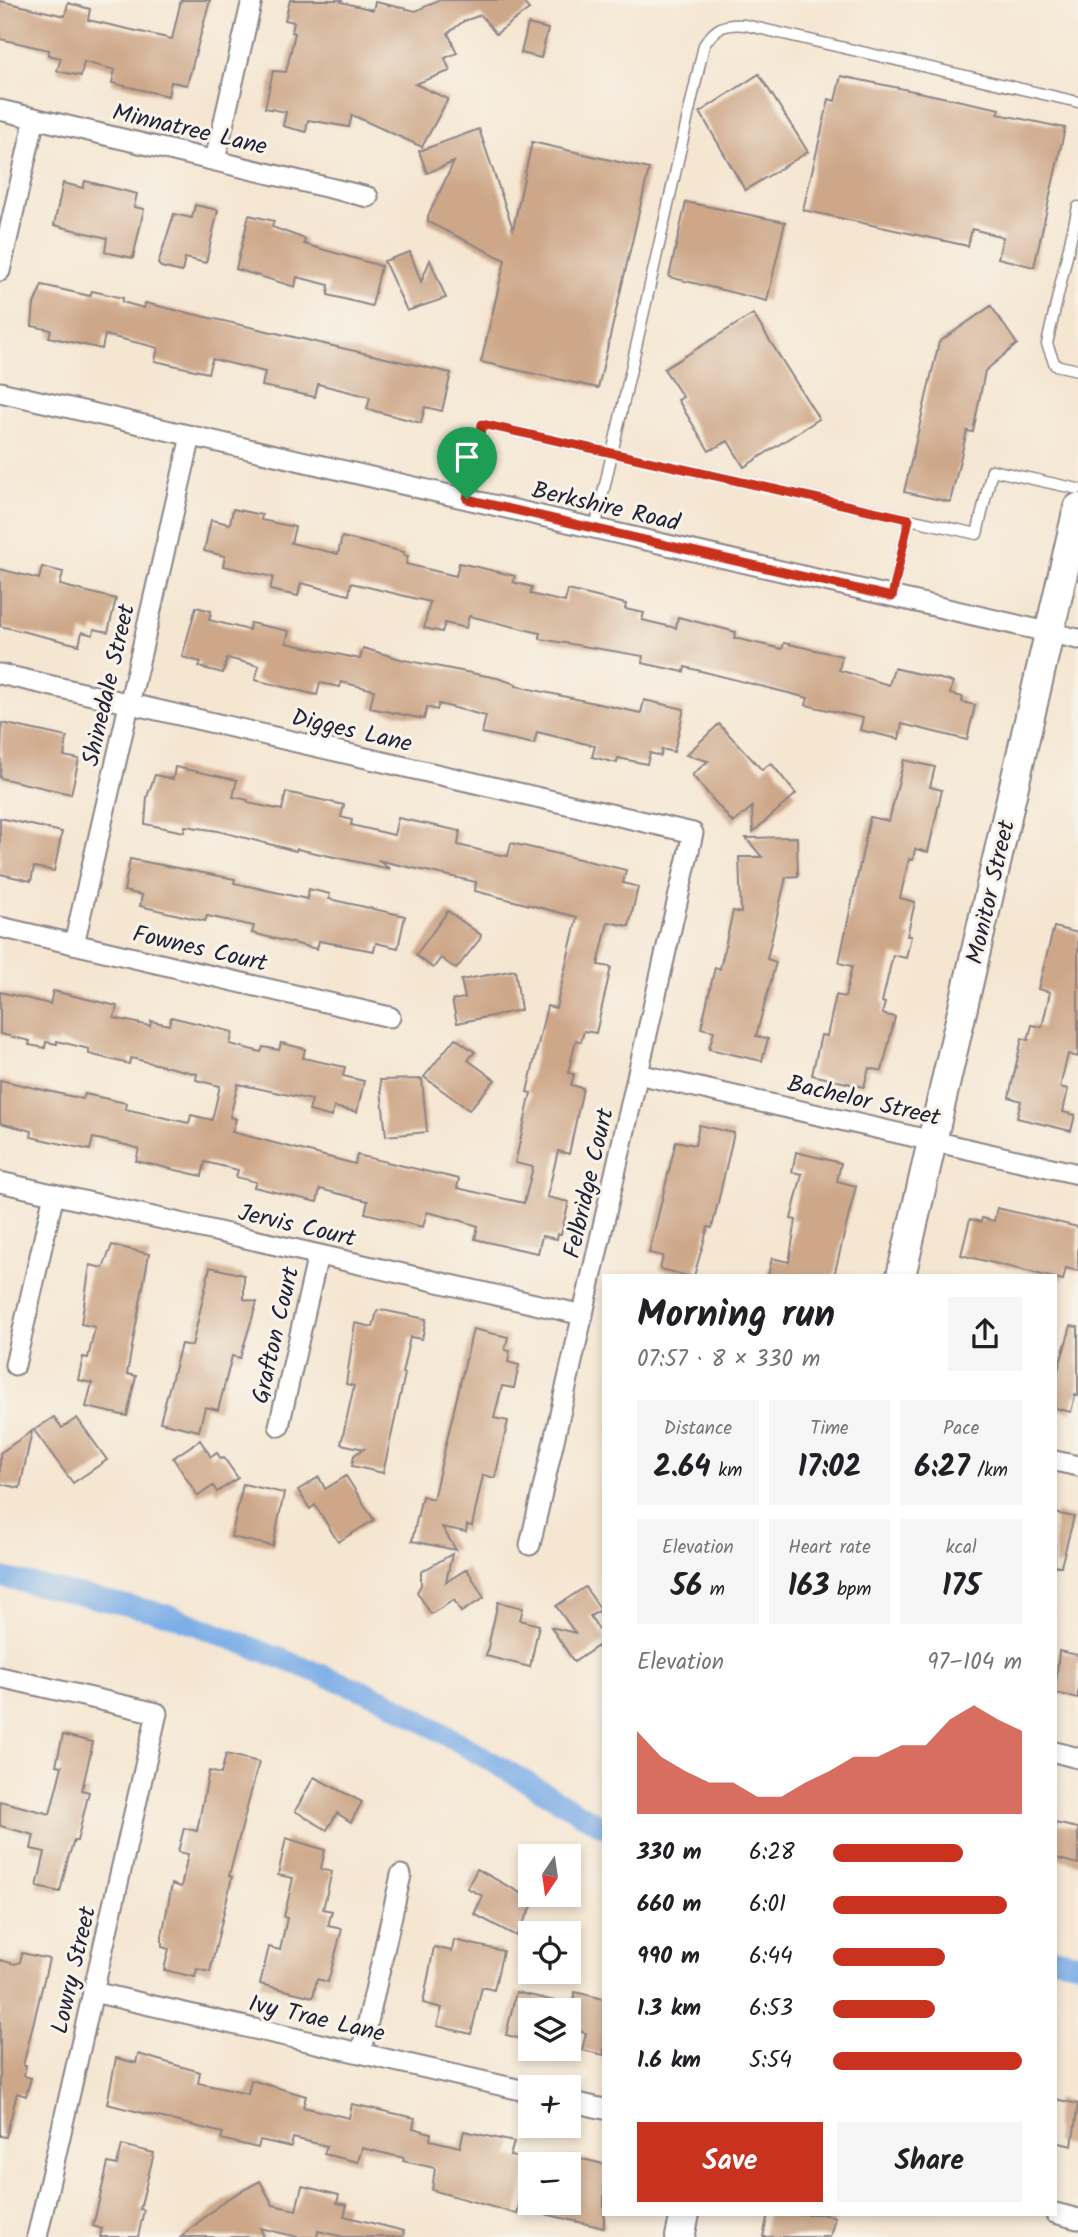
<!DOCTYPE html>
<html lang="en">
<head>
<meta charset="utf-8">
<style>
	body { margin:0; font-family:Kalam,sans-serif; background:#f6f6f6; color:#202124; height:100vh; display:flex; flex-direction:column; font-size:26px; white-space:nowrap }
	* { box-sizing:border-box; margin:0 }
	p { font-size:23px; color:#757577 }
	.icon { flex:none; width:38px; height:38px; fill:none; stroke:currentColor; stroke-width:2; stroke-linecap:round; stroke-linejoin:round }
	.map { position:relative; flex:1; overflow:hidden }
	.details { position:absolute; left:602px; top:1274px; width:455px; height:942px; display:flex; flex-direction:column; background:#fff; border-radius:0px; box-shadow:0 4px 10px #0003 }
	.details>* { flex:none }
	.needle { width:46px; rotate:193deg }
	.fabs { position:absolute; left:518px; top:1844px; display:grid; gap:14px }
	.fabs a { display:grid; place-items:center; width:63px; height:63px; border-radius:0px; background:#fff; box-shadow:0 4px 10px #0003; font-size:35px }
	.pin { position:absolute; display:grid; place-items:center; width:60px; height:60px; color:#fff; margin:-72px -30px; border-radius:50% 50% 50% 0; rotate:-45deg; box-shadow:0 0 7px #0007 }
	.pin .icon { rotate:45deg }
	.round { display:grid; place-items:center; flex:none; width:74px; height:74px; border-radius:0px; background:#f6f6f6 }
	.overview { display:flex; align-items:center; justify-content:space-between; height:119px; padding:0 35px }
	h1 { font-size:38px; font-weight:700; line-height:52px }
	.stats { display:grid; grid-template-columns:repeat(3,1fr); gap:10px; height:119px; padding:7px 35px }
	.stats div { display:grid; align-content:center; border-radius:0px; background:#f6f6f6; text-align:center }
	.stats b { font-size:30px; font-weight:700 }
	.stats small { font-size:19px; font-weight:400 }
	.stats p { font-size:19px }
	.chart { height:196px; padding:14px 35px }
	.chart p { display:flex; justify-content:space-between }
	.chart svg { width:100%; height:126px; margin-top:7px; fill:#c8321e; opacity:.7 }
	.cta { display:flex; gap:14px; margin-top:auto; padding:14px 35px }
	.cta a { flex:1; height:80px; border-radius:0px; background:#c8321e; color:#fff; font-size:28px; font-weight:700; line-height:80px; text-align:center }
	.cta a+a { background:#f6f6f6; color:#202124 }
	ul { padding:0 35px; list-style:none; font-size:23px }
	li { display:grid; grid-template-columns:112px 84px 1fr; align-items:center; height:52px }
	li i { height:18px; border-radius:9px; background:#c8321e }
	.map>svg:first-child { display:block }
	.lines { fill:none; stroke-linecap:round; stroke-linejoin:round }
	.canal { stroke:#7bade7; stroke-width:21 }
	.building { fill:#cea789 }
	.lane-casing { stroke:#8c8486; stroke-width:13 }
	.street-casing { stroke:#8c8486; stroke-width:23 }
	.secondary-casing { stroke:#8c8486; stroke-width:32 }
	.lane { stroke:#fff; stroke-width:10 }
	.street { stroke:#fff; stroke-width:19 }
	.secondary { stroke:#fff; stroke-width:28 }
	.route-casing { stroke:#fff; stroke-width:14 }
	.route { stroke:#c8321e; stroke-width:9 }
	.labels { text-anchor:middle; stroke-width:6; stroke-linejoin:round; paint-order:stroke }
	.street-label { font-size:24px; fill:#22223b; stroke:#f7f3e8 }
</style>
</head>
<body>
<div class="map">
<svg width="1078" height="2237" viewBox="0 0 1078 2237">
	<rect width="100%" height="100%" fill="#f7f3e8"/>
	<filter id="ink" filterUnits="userSpaceOnUse"><feTurbulence type="fractalNoise" baseFrequency=".0143" numOctaves="2"/><feDisplacementMap in="SourceGraphic" scale="14" xChannelSelector="R" yChannelSelector="G"/><feConvolveMatrix kernelMatrix="1 2 1 2 8 2 1 2 1" color-interpolation-filters="sRGB"/></filter>
	<filter id="wash" filterUnits="userSpaceOnUse"><feTurbulence type="fractalNoise" baseFrequency=".00686" numOctaves="4" result="noise"/><feDisplacementMap in="SourceGraphic" scale="28" xChannelSelector="R" yChannelSelector="G"/><feGaussianBlur stdDeviation="1.57" result="paint"/><feColorMatrix in="noise" values="0 0 0 0 0 0 0 0 0 0 0 0 0 0 0 0 0 1.4 0 .05"/><feComposite in="paint" operator="in"/></filter>
	<g filter="url(#wash)">
		<rect width="100%" height="100%" fill="#f5e6d2"/>
		<g class="lines">
			<g class="canal">
				<path d="M0,1577L170,1615L384,1699L604,1827"/>
				<path d="M1055,1958L1078,1963"/>
			</g>
		</g>
		<g id="blocks">
			<g class="building">
				<path d="M181,0H210L187,85L171,82L168,96L112,83L115,70L84,62L81,76L57,71L61,58L48,55L49,50L0,39V1L65,16L68,3L90,9L88,20L172,39Z"/>
				<path d="M290,0H342L341,2L373,10L375,2L416,11L439,0H521L529,9L496,34L481,15L464,21L448,33L457,53L445,58L450,71L415,84L448,99L422,147L352,115L349,127L308,120L306,132L283,126L286,112L265,108L273,71L286,72L295,33L292,32L294,22L285,20Z"/>
				<path d="M528,24L548,29L541,58L521,53Z"/>
				<path d="M759,74L808,152L745,190L700,112Z"/>
				<path d="M841,76L1000,109L998,114L1065,128L1034,267L998,258L1003,237L972,229L968,246L803,210L829,99L835,101Z"/>
				<path d="M479,129L513,229L532,142L649,169L598,388L481,362L505,260L428,222V216L454,162L427,173L419,151Z"/>
				<path d="M85,181L137,194L134,207L144,209L133,258L105,252L107,238L54,225L63,183L83,188Z"/>
				<path d="M686,202L785,222L767,301L669,277Z"/>
				<path d="M195,205L218,210L206,263L185,258L182,272L161,267L158,264L174,214L192,218Z"/>
				<path d="M249,215L274,221L272,227L305,239L304,244L381,266L372,306L328,295L329,285L297,277L295,287L236,269Z"/>
				<path d="M410,252L421,282L430,260L446,298L407,311L384,261Z"/>
				<path d="M42,285L90,296L92,291L123,298L122,302L144,308L145,303L451,373L442,411L425,407L421,423L367,409L370,397L318,384L315,397L262,386L265,372L245,367L212,359L208,373L155,361L158,348L147,345L105,335L102,349L49,337L51,330L32,326L34,304Z"/>
				<path d="M991,306L1017,344L985,371L973,432L967,431L950,502L904,492L939,342Z"/>
				<path d="M753,314L819,419L744,467L728,441L709,451L678,400L683,397L664,369Z"/>
				<path d="M233,509L262,515L261,520L295,527L291,543L338,554L342,537L404,552L403,555L408,556L406,564L456,576L459,563L482,568L515,576L513,582L532,587L530,594L565,602L568,590L626,604L625,609L644,613L642,620L676,628L678,617L736,632L734,638L752,642L782,649L784,643L842,656L839,670L889,685L894,668L953,682L950,694L963,697L962,702L975,705L967,740L902,724L899,739L860,730L863,718L806,705L808,698L685,667L684,672L642,663L643,656L540,639V633L469,616L466,628L445,623L442,632L424,628L430,602L351,583L349,595L301,583L298,596L270,590L273,577L223,566L225,556L204,551L211,520L230,524Z"/>
				<path d="M42,567L63,572L60,585L116,599L108,632L94,629L93,635L82,632L79,645L0,626V569L39,579Z"/>
				<path d="M196,607L211,611L209,620L249,630L250,623L289,631L286,643L360,659L363,648L404,660L497,678L516,684V686L641,713L644,700L684,709L674,752L662,749L661,756L650,753L647,764L618,758L617,763L592,757L595,746L537,732L534,744L482,733L486,716L439,704L437,710L427,707L424,719L370,708L374,690L341,682L340,687L320,683L317,695L255,680L259,666L227,658L223,673L199,667L201,662L182,657Z"/>
				<path d="M2,723L67,737L64,756L79,759L71,794L0,778Z"/>
				<path d="M719,724L762,770L771,763L796,794L753,832L752,807L733,823L692,775L708,761L686,755Z"/>
				<path d="M904,760L935,767L930,787L942,790L928,852L915,849L913,860L909,859L900,898L915,902L907,936H911L906,958L893,955L882,1002L885,1003L882,1014L895,1017L882,1071L869,1068L864,1087L812,1075L821,1035L827,1036L836,995L845,997L852,966L839,963L870,817L889,821Z"/>
				<path d="M175,767L237,780L233,797L248,800V803L282,810L286,792L344,805L341,817L352,820L351,825L377,831L394,835L398,818L460,831L458,845L496,854L508,856L511,843L626,870L623,883L638,887L629,926L608,922L598,965L611,967L596,1033L584,1031L581,1042L576,1040L568,1073L574,1074L571,1085L583,1088L569,1154L558,1151L547,1197L569,1202L561,1234H558L557,1239L542,1236L538,1253L504,1246L475,1239L478,1226L459,1220L427,1212L423,1227L365,1213L368,1201L320,1189L317,1202L254,1187L256,1182L236,1177L238,1170L205,1162L202,1176L136,1161L139,1149L126,1145L93,1138L90,1150L31,1137L32,1131L0,1123V1080L83,1099L85,1094L126,1103L125,1109L189,1123L191,1115L212,1120L220,1086L196,1080L197,1074L131,1058L129,1064L89,1054V1049L57,1041V1044L46,1042L45,1048L29,1045L30,1041L0,1034V992L50,1004L53,991L117,1006L114,1018L150,1026L151,1021L169,1025L171,1017L233,1032L230,1044L261,1052L263,1047L279,1050L281,1043L305,1049L303,1058L345,1067L343,1076L364,1081L357,1112L334,1107L332,1117L309,1111L312,1100L238,1084L230,1117L236,1119L232,1132L355,1164L357,1155L459,1179L457,1188L524,1203L533,1167L515,1163L531,1093L527,1092L547,1006L556,1008L577,917L475,891L476,882L377,860L390,869L297,849L296,851L218,831L185,826L184,832L145,824L147,797L155,775L173,779Z"/>
				<path d="M0,818L62,832L54,871L34,867L31,881L0,874Z"/>
				<path d="M797,837L798,876L786,877L767,959L776,962L756,1036L768,1039L762,1061L709,1049L714,1031L701,1028L715,967L720,969L733,911L741,913L739,857H762L746,838Z"/>
				<path d="M130,859L235,879L234,883L307,899L309,889L330,894L329,899L405,916L398,948L376,943L374,951L319,941L317,949L252,933L254,926L207,916L205,921L140,906L142,895L124,891Z"/>
				<path d="M448,911L481,935L480,939L456,969L441,958L433,968L416,955Z"/>
				<path d="M1054,927L1078,933V1057L1068,1054L1060,1087L1068,1089L1063,1112L1075,1115L1071,1131L1017,1118L1021,1101L1009,1097L1022,1038L1028,1040L1032,1025L1042,1027L1050,992L1038,989Z"/>
				<path d="M515,970L521,1010L457,1023L452,1000L465,998L461,980Z"/>
				<path d="M455,1038L475,1052L468,1060L495,1080L469,1110L424,1077Z"/>
				<path d="M422,1079L427,1132L386,1136L380,1080Z"/>
				<path d="M699,1125L734,1133L712,1228L708,1227L694,1276H689L660,1269L663,1256L649,1253L676,1141L695,1145Z"/>
				<path d="M796,1152L841,1163L837,1181L856,1186L834,1276H768L772,1258L789,1262L796,1220L791,1219L802,1174L792,1172Z"/>
				<path d="M997,1208L1078,1227V1271L1066,1268L1063,1280L961,1255L970,1219L981,1222L982,1218L994,1221Z"/>
				<path d="M112,1245L149,1254L127,1374L136,1376L127,1416L86,1407L92,1383L78,1380L83,1357L88,1358L95,1327L81,1324L90,1265L103,1268Z"/>
				<path d="M210,1267L244,1275V1299L257,1302L240,1358L232,1356L218,1410L205,1407L199,1431L160,1422L181,1344L192,1346Z"/>
				<path d="M382,1310L426,1319L422,1339L410,1337L402,1373L405,1374L383,1473L352,1466L354,1455L364,1449L341,1444L354,1386L346,1384L355,1323L373,1327L377,1311Z"/>
				<path d="M1071,1326L1078,1327V1396L1075,1395L1071,1412L1055,1408V1380Z"/>
				<path d="M473,1329L508,1337L505,1350L510,1351L508,1362L519,1365L514,1388L502,1386L494,1418L508,1421L495,1478L483,1475L472,1526L467,1525L466,1532L442,1527L456,1550L412,1541L422,1496L433,1499Z"/>
				<path d="M54,1417L62,1428L77,1418L107,1460L73,1483L34,1430Z"/>
				<path d="M32,1431L20,1488L0,1484V1453Z"/>
				<path d="M200,1440L211,1457L217,1453L221,1459L224,1458L238,1478L217,1492L213,1486L198,1496L173,1458Z"/>
				<path d="M346,1476L374,1520L338,1542L315,1505L310,1509L298,1490L319,1477L325,1489Z"/>
				<path d="M243,1484L284,1493L273,1546L231,1537Z"/>
				<path d="M1055,1513L1074,1517L1061,1566H1055Z"/>
				<path d="M452,1554L446,1582L467,1569L484,1598L461,1612L454,1600L431,1614L417,1592L421,1585V1572Z"/>
				<path d="M585,1587L601,1610L590,1616L604,1637V1642L574,1662L551,1627L575,1633L556,1606Z"/>
				<path d="M498,1602L523,1608L520,1620L539,1625L530,1667L486,1656Z"/>
				<path d="M1059,1651L1078,1655V1698L1055,1693Z"/>
				<path d="M63,1735L93,1742L82,1790L89,1792L77,1841H74L68,1858L60,1892L37,1887L45,1852L31,1849L34,1835L0,1826V1801L50,1814L62,1766L56,1765Z"/>
				<path d="M226,1754L259,1762L229,1876L232,1877L210,1972L197,1969L195,1977L164,1970L169,1949L162,1947V1936L172,1884L181,1887L188,1854L178,1852L184,1828L197,1831L209,1771L221,1774Z"/>
				<path d="M314,1777L362,1802L351,1822L337,1813L327,1830L295,1811Z"/>
				<path d="M1055,1823L1078,1828V1864L1055,1858Z"/>
				<path d="M286,1838L325,1850L321,1869L332,1872L323,1909L332,1911L328,1926L342,1929L328,1982L317,1979L313,1997L260,1984L269,1947L280,1950L287,1918L284,1917L293,1878L278,1875Z"/>
				<path d="M477,1869L535,1901L516,1936L474,1914L483,1896L467,1888Z"/>
				<path d="M454,1940L503,1951L494,1990L482,1987L471,2034L437,2026L442,2008L423,2003L434,1947L452,1951Z"/>
				<path d="M22,1953L49,1959L23,2066H26L24,2076L31,2078L26,2096L17,2093L6,2137L0,2136V1960L15,1964L20,1962Z"/>
				<path d="M516,1992L568,2004L567,2011H530V2041L506,2035Z"/>
				<path d="M575,1992L604,1999V2055L582,2050L586,2033L569,2029V2004L572,2005Z"/>
				<path d="M138,2054L200,2072L198,2083L248,2094L251,2080L306,2096L303,2107L349,2118L352,2104L415,2118L413,2128L431,2133L430,2140L460,2147L464,2131L514,2142L510,2156L529,2160L517,2214L432,2190L435,2168L403,2161L404,2158L362,2148L358,2162L324,2154L327,2146L293,2138L291,2147L260,2140L258,2148L221,2139L223,2133L107,2104L116,2058L136,2063Z"/>
				<path d="M1055,2099L1078,2104L1072,2146L1055,2142Z"/>
				<path d="M122,2145L154,2153L140,2209L144,2210L138,2237H100L102,2229L93,2226L108,2163L117,2165Z"/>
				<path d="M569,2156L604,2164V2228L528,2210V2203H569Z"/>
				<path d="M260,2181L273,2205L296,2210L302,2186L339,2195L337,2203L347,2205L344,2216L404,2231L403,2237H344L318,2231L317,2237H298L260,2228L264,2237H181L225,2200Z"/>
				<path d="M768,2214H822L835,2217L830,2237H763Z"/>
			</g>
		</g>
	</g>
	<g filter="url(#ink)">
		<use href="#blocks" fill-opacity="0" stroke="#8c8486" stroke-width="2"/>
		<g class="lines">
			<defs>
				<g id="lane">
					<path d="M1078,207L1047,344L1055,365L1078,370"/>
					<path d="M467,499L482,424L977,534L992,470L1078,489"/>
					<path d="M595,529L704,45C715,28 724,23 745,25L1078,102"/>
					<path d="M892,597L909,519"/>
				</g>
				<g id="street">
					<path d="M0,110L368,197"/>
					<path d="M215,160L252,0"/>
					<path d="M0,271L35,118"/>
					<path d="M0,392L1078,639"/>
					<path d="M0,674L693,833L530,1545"/>
					<path d="M0,927L390,1017"/>
					<path d="M74,944L191,436"/>
					<path d="M638,1074L1078,1174"/>
					<path d="M0,1182L583,1315"/>
					<path d="M15,1365L54,1194"/>
					<path d="M279,1426L318,1255"/>
					<path d="M1055,1461L1078,1466"/>
					<path d="M0,1677L157,1713L37,2237"/>
					<path d="M1055,1752L1078,1758"/>
					<path d="M93,1992L530,2092"/>
					<path d="M361,2053L401,1875"/>
					<path d="M569,2101L604,2109"/>
					<path d="M1055,2213L1078,2219"/>
				</g>
				<g id="secondary">
					<path d="M901,1276L1078,508"/>
					<path d="M680,2237L685,2214"/>
				</g>
			</defs>
			<use href="#lane" class="lane-casing"/>
			<use href="#street" class="street-casing"/>
			<use href="#secondary" class="secondary-casing"/>
			<use href="#lane" class="lane"/>
			<use href="#street" class="street"/>
			<use href="#secondary" class="secondary"/>
		</g>
	</g>
	<g class="lines" filter="url(#ink)">
		<defs>
			<path id="route" d="M482,424L909,519L892,597L467,499Z"/>
		</defs>
		<use href="#route" class="route-casing"/>
		<use href="#route" class="route"/>
	</g>
	<g class="labels">
		<g class="street-label">
			<text transform="translate(190 129) rotate(13)" y="8">Minnatree Lane</text>
			<text transform="translate(606 506) rotate(13)" y="8">Berkshire Road</text>
			<text transform="translate(108 685) rotate(-77)" y="8">Shinedale Street</text>
			<text transform="translate(352 730) rotate(13)" y="8">Digges Lane</text>
			<text transform="translate(990 892) rotate(-77)" y="8">Monitor Street</text>
			<text transform="translate(200 948) rotate(13)" y="8">Fownes Court</text>
			<text transform="translate(864 1100) rotate(13)" y="8">Bachelor Street</text>
			<text transform="translate(588 1183) rotate(-77)" y="8">Felbridge Court</text>
			<text transform="translate(297 1225) rotate(13)" y="8">Jervis Court</text>
			<text transform="translate(275 1335) rotate(-77)" y="8">Grafton Court</text>
			<text transform="translate(73 1970) rotate(-77)" y="8">Lowry Street</text>
			<text transform="translate(317 2018) rotate(13)" y="8">Ivy Trae Lane</text>
		</g>
	</g>
</svg>
<div class="fabs">
<a><svg class="needle" viewBox="-14 -14 28 28"><path d="M0-13l5 13h-10z" fill="#e53935"/><path d="M0 13l5-13h-10z" fill="#757577"/></svg></a>
<a><svg class="icon" aria-label="locate" viewBox="0 0 24 24"><circle cx="12" cy="12" r="6"/><path d="M12 2v4M12 18v4M2 12h4M18 12h4"/></svg></a>
<a><svg class="icon" aria-label="layers" viewBox="0 0 24 24"><path d="M12 4l9 5-9 5-9-5zM3 14l9 5 9-5"/></svg></a>
<a>+</a>
<a>−</a>
</div>
<div class="pin" style="left:467px;top:499px;background:#1e9e55"><svg class="icon" aria-label="arrive" viewBox="0 0 24 24"><path d="M6 21V4h12l-3 4 3 4H6"/></svg></div>
<section class="details">
<div class="overview"><div><h1>Morning run</h1><p>07:57 · 8 × 330 m</p></div><a class="round"><svg class="icon" aria-label="share" viewBox="0 0 24 24"><path d="M12 15V3M7 8l5-5 5 5M5 13v7h14v-7"/></svg></a></div>
<div class="stats">
<div><p>Distance</p><b>2.64<small> km</small></b></div>
<div><p>Time</p><b>17:02</b></div>
<div><p>Pace</p><b>6:27<small> /km</small></b></div>
</div>
<div class="stats">
<div><p>Elevation</p><b>56<small> m</small></b></div>
<div><p>Heart rate</p><b>163<small> bpm</small></b></div>
<div><p>kcal</p><b>175</b></div>
</div>
<div class="chart"><p><span>Elevation</span>97–104 m</p>
<svg viewBox="0 0 160 44" preserveAspectRatio="none"><path d="M0 44V15L10 24L20 29L30 33L40 33L50 38L60 38L70 33L80 29L90 24L100 24L110 20L120 20L130 11L140 6L150 11L160 15V44z"/></svg>
</div>
<ul>
<li><b>330 m</b>6:28<i style="width:69%"></i></li>
<li><b>660 m</b>6:01<i style="width:92%"></i></li>
<li><b>990 m</b>6:44<i style="width:59%"></i></li>
<li><b>1.3 km</b>6:53<i style="width:54%"></i></li>
<li><b>1.6 km</b>5:54<i style="width:100%"></i></li>
</ul>
<div class="cta"><a>Save</a><a>Share</a></div>
</section>
</div>
</body>
</html>
